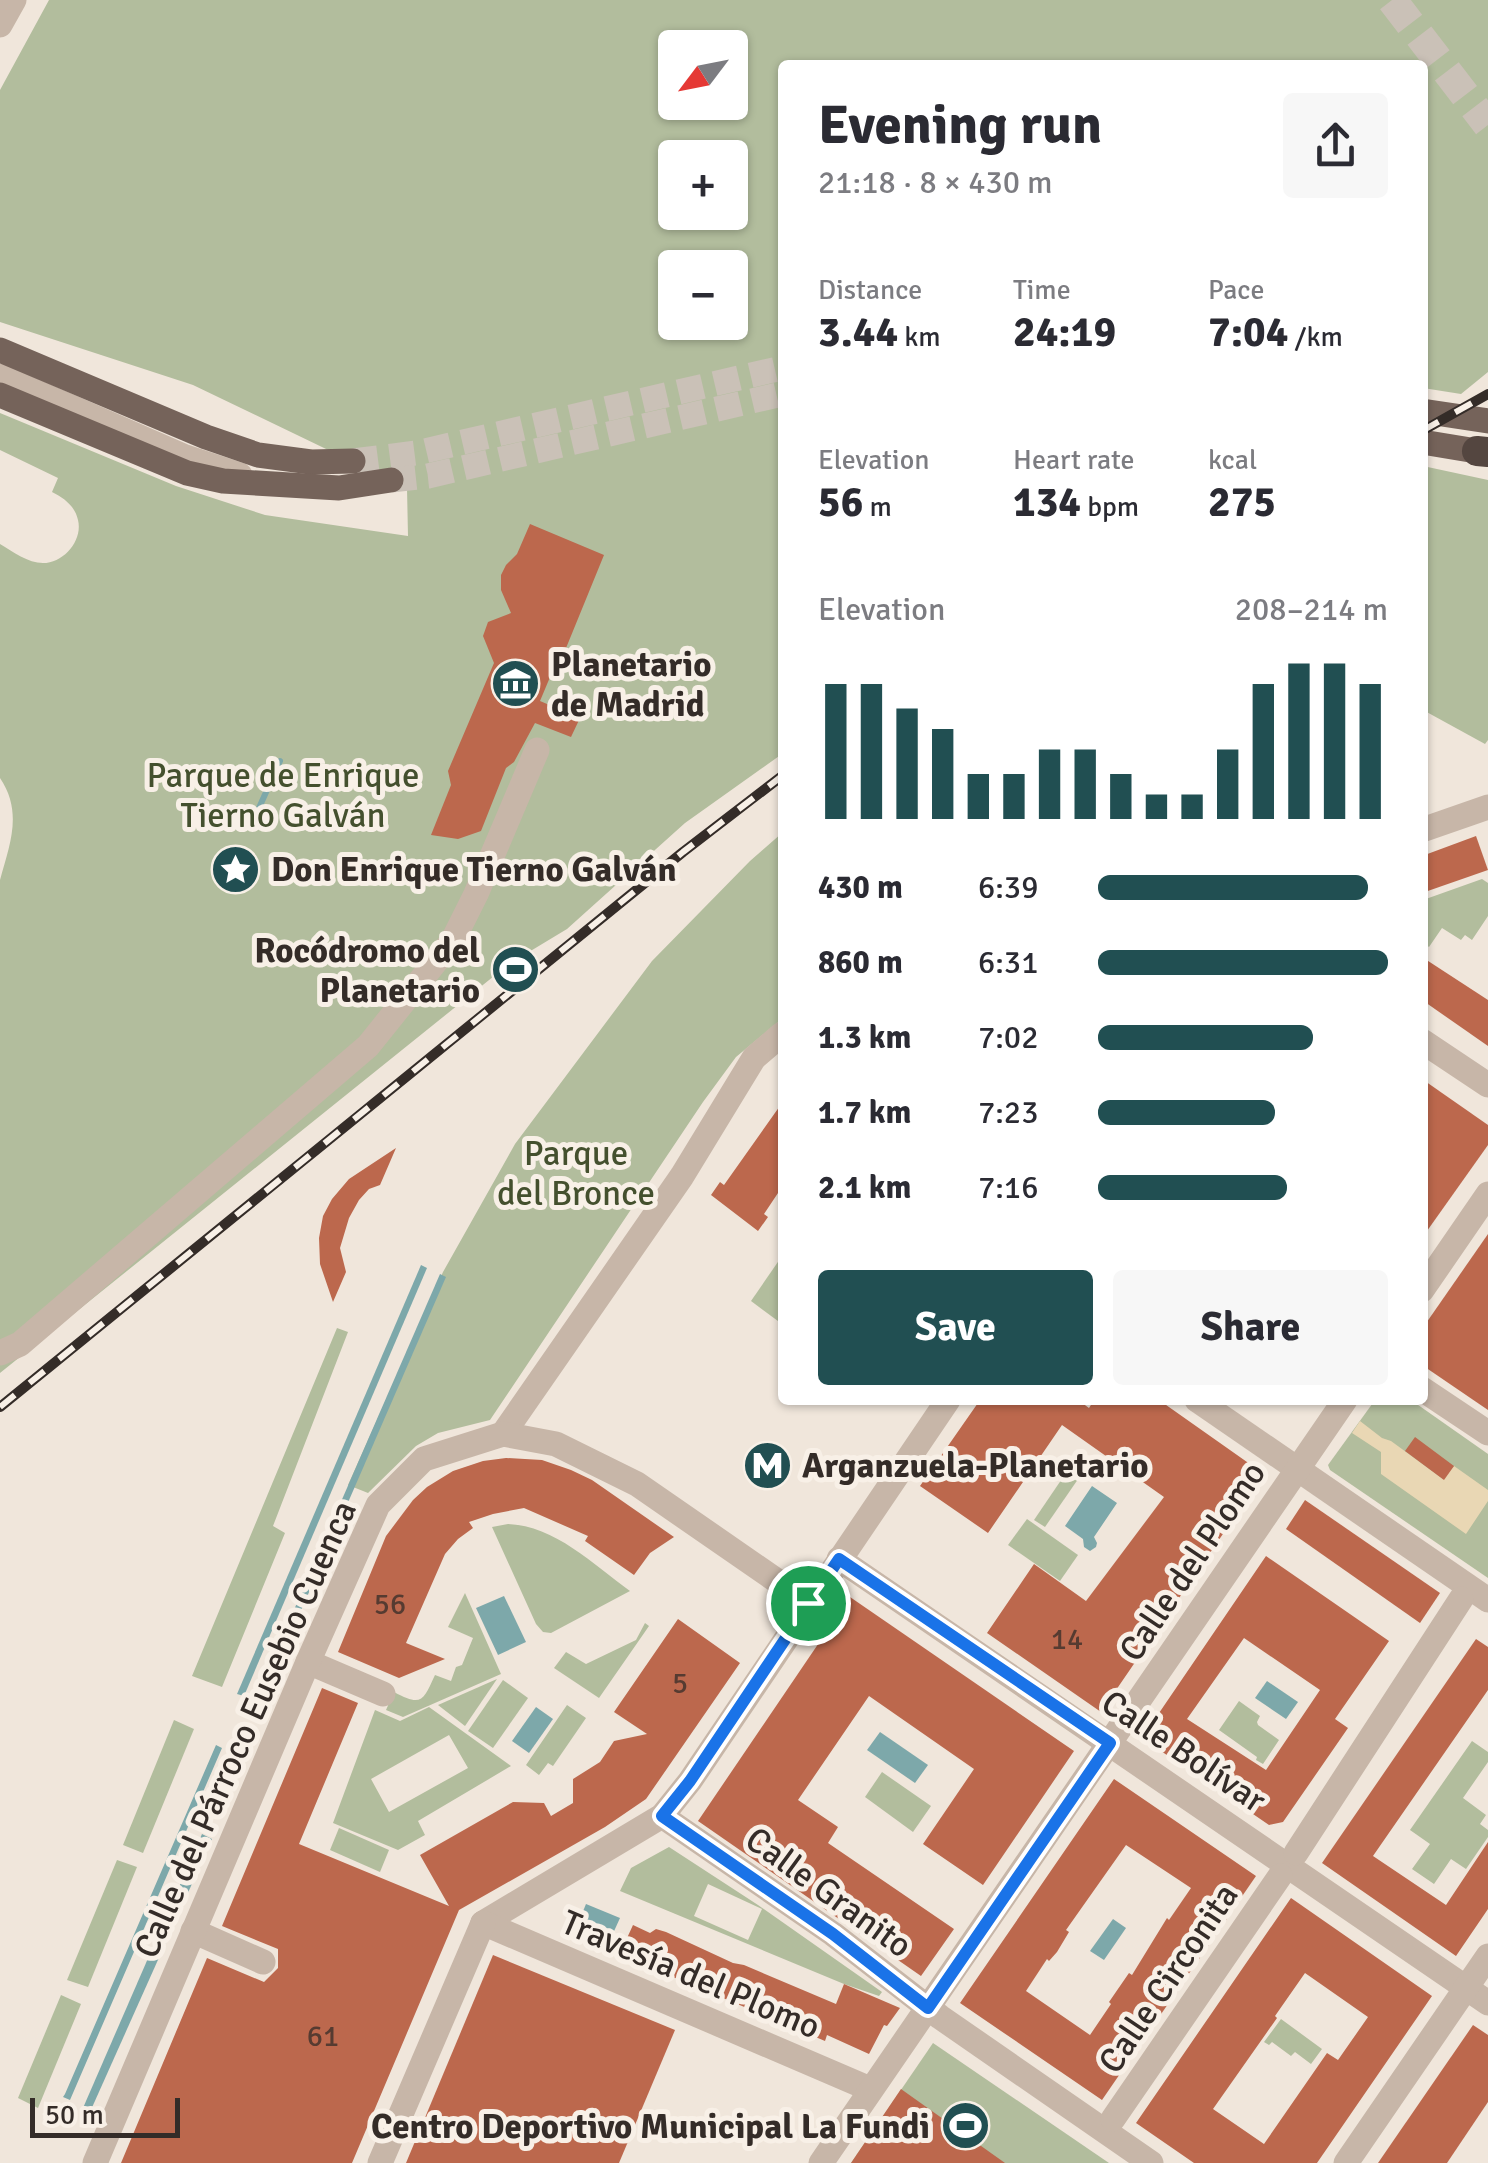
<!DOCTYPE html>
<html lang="en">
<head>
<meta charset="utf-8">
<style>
	body { margin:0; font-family:Signika,sans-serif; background:#f7f7f7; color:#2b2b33; height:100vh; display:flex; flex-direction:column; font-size:38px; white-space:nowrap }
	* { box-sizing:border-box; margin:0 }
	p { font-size:32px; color:#7c7c81 }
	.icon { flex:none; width:55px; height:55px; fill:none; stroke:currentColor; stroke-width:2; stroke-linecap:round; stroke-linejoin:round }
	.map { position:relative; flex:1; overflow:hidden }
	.details { position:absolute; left:778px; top:60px; width:650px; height:1345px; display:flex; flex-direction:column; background:#fff; border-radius:10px; box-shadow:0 2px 8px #0004 }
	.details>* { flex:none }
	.needle { width:65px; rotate:238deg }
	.buttons { position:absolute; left:658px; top:30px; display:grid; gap:20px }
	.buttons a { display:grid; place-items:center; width:90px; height:90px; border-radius:10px; background:#fff; box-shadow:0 2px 8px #0004; font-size:50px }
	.scale { position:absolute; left:30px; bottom:25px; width:150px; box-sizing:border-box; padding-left:10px; border:5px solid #342c28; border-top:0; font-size:28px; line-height:35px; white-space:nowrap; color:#342c28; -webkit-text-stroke:8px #f8f0e7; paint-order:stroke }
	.pin { position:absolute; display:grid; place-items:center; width:85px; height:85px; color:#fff; margin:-42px; border:5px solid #fff; border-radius:50%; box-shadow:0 2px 10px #0007 }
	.round { display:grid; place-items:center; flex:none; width:105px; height:105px; border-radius:10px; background:#f7f7f7 }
	.overview { display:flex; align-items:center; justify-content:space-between; height:170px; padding:0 40px }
	h1 { font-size:55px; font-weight:800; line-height:75px }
	.metrics { display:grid; grid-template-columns:repeat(3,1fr); gap:15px; height:170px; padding:10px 40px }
	.metrics div { display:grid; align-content:center }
	.metrics b { font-size:42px; font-weight:800 }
	.metrics small { font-size:28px; font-weight:400 }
	.metrics p { font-size:28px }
	.chart { height:280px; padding:20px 40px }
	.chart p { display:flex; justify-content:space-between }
	.chart svg { width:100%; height:180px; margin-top:10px; stroke:#214f52; stroke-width:6 }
	.primary-button { display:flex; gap:20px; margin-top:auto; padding:20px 40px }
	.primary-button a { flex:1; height:115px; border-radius:10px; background:#214f52; color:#fff; font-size:40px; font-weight:800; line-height:115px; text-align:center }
	.primary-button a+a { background:#f7f7f7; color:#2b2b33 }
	ul { padding:0 40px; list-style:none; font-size:32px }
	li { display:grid; grid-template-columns:160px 120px 1fr; align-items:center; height:75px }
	li i { height:25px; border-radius:12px; background:#214f52 }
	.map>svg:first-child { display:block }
	.green { fill:#b2bd9d; fill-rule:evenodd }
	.sand { fill:#e9d7b4 }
	.water { fill:#7da8aa }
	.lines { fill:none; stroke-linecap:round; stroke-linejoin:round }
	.stream { stroke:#7da8aa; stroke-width:6 }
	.building { fill:#bc684d; fill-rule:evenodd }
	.major-tunnel { stroke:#cac1b7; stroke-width:25; stroke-dasharray:25 12; stroke-linecap:butt }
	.highway-tunnel { stroke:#cac1b7; stroke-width:30; stroke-dasharray:30 15; stroke-linecap:butt }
	.minor { stroke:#c7b6a8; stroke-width:25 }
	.major { stroke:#75635a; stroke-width:25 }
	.highway { stroke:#544640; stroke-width:30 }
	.rail-casing { stroke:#342c28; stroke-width:10 }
	.rail { stroke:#f8f0e7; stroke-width:6; stroke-dasharray:19; stroke-linecap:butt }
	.route-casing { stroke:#fff; stroke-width:20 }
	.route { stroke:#1a73e8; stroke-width:12 }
	.labels { text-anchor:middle; stroke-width:10; stroke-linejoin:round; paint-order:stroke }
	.number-label { font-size:30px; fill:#563b31 }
	.poi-label { font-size:35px; font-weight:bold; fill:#342c28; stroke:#f8f0e7; text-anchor:start }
	.park-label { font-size:35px; fill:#44502e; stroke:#f8f0e7 }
	.street-label { font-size:35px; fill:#342c28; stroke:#f8f0e7 }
</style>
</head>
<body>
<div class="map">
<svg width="1488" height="2163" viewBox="0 0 1488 2163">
	<rect width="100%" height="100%" fill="#f0e6db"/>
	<g class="green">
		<path d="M49,0H1488V372L1461,394L1423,388L1422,65H782V754L685,823L567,929L509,964L0,1373V880C10,844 23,812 0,778V544C13,552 28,563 43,563C64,563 83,540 78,520C75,506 64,498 52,492L58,478L0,450V413L176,486L265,515L408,536L407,488L193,385L0,322V90ZM675,48H730V102H675ZM675,158H730V212H675ZM675,268H730V322H675Z"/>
		<path d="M1423,466L1488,480V740L1485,744L1423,710Z"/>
		<path d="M782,833V1019L736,1057L703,1102L490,1420L438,1433L416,1446L368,1493L348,1485L443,1272L515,1144L652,961L750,861Z"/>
		<path d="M1482,879L1488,883V916L1472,940L1465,935L1461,940L1442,928L1429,947L1423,942V900Z"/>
		<path d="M782,1256V1324L751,1301Z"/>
		<path d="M337,1328L348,1332L273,1526L285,1533L222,1687L192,1676Z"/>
		<path d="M1375,1400H1411L1488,1454V1578L1330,1470L1328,1465Z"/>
		<path d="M1072,1464L1083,1472L1045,1527L1034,1520Z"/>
		<path d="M1027,1519L1078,1555L1060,1581L1008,1545Z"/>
		<path d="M508,1524C555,1526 593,1564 630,1591L551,1633L543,1632L536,1624L492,1527Z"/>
		<path d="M465,1593L501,1674L403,1717L386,1710L394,1692C422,1707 423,1701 435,1675L451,1681L456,1667L462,1665L473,1638L448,1627Z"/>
		<path d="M645,1623L649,1626L599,1698L554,1668L566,1652L586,1664L636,1640Z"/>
		<path d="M497,1679L465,1726L438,1705Z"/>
		<path d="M503,1680L528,1698L493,1748L468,1731Z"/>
		<path d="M1239,1701L1260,1716L1257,1722L1258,1725L1279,1740L1263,1764L1256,1760L1257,1757L1219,1730Z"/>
		<path d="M567,1705L586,1718L553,1766L548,1763L539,1775L526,1765Z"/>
		<path d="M429,1707L511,1766L418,1821L425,1835L398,1850L333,1823L375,1710L400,1721ZM449,1735L468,1768L389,1812L371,1779Z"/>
		<path d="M174,1720L194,1729L143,1853L123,1845Z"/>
		<path d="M1472,1741L1488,1752V1762L1463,1798L1486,1815L1480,1824L1488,1830V1837L1466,1869L1451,1859L1434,1884L1412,1869L1430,1844L1410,1830Z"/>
		<path d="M882,1772L931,1806L913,1832L865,1797Z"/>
		<path d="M339,1828L389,1850L380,1872L330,1850Z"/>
		<path d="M669,1847L758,1905L882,1992L879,1996L844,1984L620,1891L631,1868ZM708,1884L762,1909L748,1940L694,1916Z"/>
		<path d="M117,1860L137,1867L88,1987L67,1980Z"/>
		<path d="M61,1995L81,2004L38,2108L18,2098Z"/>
		<path d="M1281,2019L1322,2049L1311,2064L1295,2052L1291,2056L1272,2042L1269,2045L1264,2042Z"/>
		<path d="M933,2043L1109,2163H851Z"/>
	</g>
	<path class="sand" d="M1360,1421L1382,1438L1391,1441L1443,1479L1454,1466L1488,1490V1501L1466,1534L1381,1474V1452L1352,1433Z"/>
	<g class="water">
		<path d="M421,1265L427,1268L244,1696L237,1694Z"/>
		<path d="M440,1274L446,1277L293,1629L287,1626Z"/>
		<path d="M1092,1486L1117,1503L1094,1537L1097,1543L1096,1547L1090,1551L1084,1547L1083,1539L1065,1526Z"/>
		<path d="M504,1596L526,1642L498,1655L476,1608Z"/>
		<path d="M1267,1681L1298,1702L1286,1719L1255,1698Z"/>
		<path d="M536,1707L553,1719L529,1753L512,1741Z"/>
		<path d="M880,1732L928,1765L915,1783L867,1750Z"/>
		<path d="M216,1745L222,1748L70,2100L63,2097L65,2094Z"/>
		<path d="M202,1834L212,1839L90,2112L83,2108Z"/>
		<path d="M586,1904L620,1918L610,1940L577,1926Z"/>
		<path d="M1113,1919L1126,1928L1104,1960L1090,1951Z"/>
	</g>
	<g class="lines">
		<path class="stream" d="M254,819L280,761"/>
	</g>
	<g class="building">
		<path d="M530,524L604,555L564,653L568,664L553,670L540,701L580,718L571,737L535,723L514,762L506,768L481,831L458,839L431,835L451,785L448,771L494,663L483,636L488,622L511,613L501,590V575L506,565L517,554Z"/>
		<path d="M1476,836L1488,870L1422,893V856Z"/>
		<path d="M1422,957L1488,1000V1046L1422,1000Z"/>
		<path d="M1422,1079L1488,1125V1145L1422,1238Z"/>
		<path d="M782,1103V1187L764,1214L768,1217L758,1231L711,1195L720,1182L724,1185Z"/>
		<path d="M396,1148L380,1185L369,1189L359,1200L349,1218L340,1248L346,1272L333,1302L320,1264L319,1238L323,1216L332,1199L349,1179Z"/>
		<path d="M1488,1234V1410L1422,1365V1329Z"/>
		<path d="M980,1400H1078L1089,1408L1094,1400H1159L1264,1474L1101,1712L987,1633L1034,1564L1086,1601L1164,1497L1062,1425L988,1533L920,1486Z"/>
		<path d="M1415,1437L1454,1466L1444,1480L1405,1451Z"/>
		<path d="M506,1458L542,1460L571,1470L592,1480L674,1537L650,1553L634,1575L585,1541L588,1536L524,1508L493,1514L469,1522L473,1528L458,1539L445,1554L406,1643L445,1659L399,1678L338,1652L386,1536L413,1500L427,1487L453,1471L483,1461Z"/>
		<path d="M1305,1500L1440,1593L1420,1623L1286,1529Z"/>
		<path d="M1266,1556L1389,1641L1335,1719L1348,1728L1283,1822L1269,1825L1142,1738ZM1244,1638L1320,1690L1266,1770L1187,1719Z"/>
		<path d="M850,1597L1074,1751L983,1885L923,1844L974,1769L869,1696L798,1800L838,1827L828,1843L954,1929L921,1976L698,1821Z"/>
		<path d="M678,1619L740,1663L646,1799L605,1827L459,1910L352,2163H121L207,1958L264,1982L278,1968V1949L222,1926L322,1688L358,1703L299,1844L449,1906L420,1855L513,1802L544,1803L551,1816L573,1803V1779L600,1762L614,1741L647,1734L614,1712Z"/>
		<path d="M1476,1639L1488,1647V1690L1373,1856L1446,1905L1488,1842V1909L1456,1956L1322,1863Z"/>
		<path d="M1114,1779L1256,1876L1102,2100L960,2003ZM1126,1845L1191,1888L1169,1920L1167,1918L1132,1975L1129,1973L1109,2002L1111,2004L1090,2035L1026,1991L1047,1959L1049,1961L1057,1952L1069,1932L1066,1930Z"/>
		<path d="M1291,1898L1432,1996L1317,2163H1194L1136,2123ZM1305,1973L1368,2017L1338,2060L1327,2053L1264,2144L1213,2109L1277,2018L1275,2016Z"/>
		<path d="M633,1925L650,1933L656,1929L666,1932L733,1963L744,1965L836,2004L844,1984L900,2008L887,2026L884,2025L869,2054L827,2035L825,2041L654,1969L656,1963L622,1949Z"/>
		<path d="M493,1955L675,2030L619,2163H406Z"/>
		<path d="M1473,2025L1488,2035V2102L1447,2163H1378Z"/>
		<path d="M901,2089L1005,2163H851Z"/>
	</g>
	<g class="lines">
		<g class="major-tunnel">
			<path d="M353,461L416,453L782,368"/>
			<path d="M391,480L428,476L782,394"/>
		</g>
		<path class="highway-tunnel" d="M1392,0L1488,125"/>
		<g class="minor">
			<path d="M0,25L14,0"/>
			<path d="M0,376L183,456L240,475"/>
			<path d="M1422,830L1488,807"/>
			<path d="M1422,1041L1488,1085"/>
			<path d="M1422,1290L1488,1194"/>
			<path d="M0,1353L20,1344L368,1046L453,940L476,894L537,750"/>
			<path d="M1422,1389L1488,1433"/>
			<path d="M1197,1400L1488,1600"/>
			<path d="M503,1434L682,1176L754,1058L782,1034"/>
			<path d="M839,1559L1488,2003"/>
			<path d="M308,1662L383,1694"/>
			<path d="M662,1816L833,1934L940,2017L1151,2163"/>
			<path d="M1296,1853L1461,1599"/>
			<path d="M483,1923L662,1816L690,1781L948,1400"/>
			<path d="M483,1923L870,2089"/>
			<path d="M193,1931L263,1962"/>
			<path d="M1113,2119L1280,1876"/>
			<path d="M95,2163L308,1662L378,1505L424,1459L503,1434L556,1444L637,1484L809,1603"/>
			<path d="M380,2163L483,1923"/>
			<path d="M821,2163L1345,1400"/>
			<path d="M1346,2163L1488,1956"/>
		</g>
		<g class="major">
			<path d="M0,350L206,437L258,455L311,462L353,461"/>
			<path d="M0,395L187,473L223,481L339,488L391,480"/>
			<path d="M1422,411L1488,421"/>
			<path d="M1422,442L1488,453"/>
		</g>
		<path class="highway" d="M1477,451L1488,452"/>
		<defs>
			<g id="rail">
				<path d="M1422,431L1488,394"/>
				<path d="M0,1407L683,852L782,776"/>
			</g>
		</defs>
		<use href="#rail" class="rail-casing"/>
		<use href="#rail" class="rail"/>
	</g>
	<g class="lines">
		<defs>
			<path id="route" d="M839,1559L1110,1743L928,2008L833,1934L662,1816L690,1781Z"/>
		</defs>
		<use href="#route" class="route-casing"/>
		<use href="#route" class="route"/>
	</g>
	<defs>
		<symbol id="museum-disc" viewBox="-11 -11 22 22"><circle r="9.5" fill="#214f52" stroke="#f8f0e7"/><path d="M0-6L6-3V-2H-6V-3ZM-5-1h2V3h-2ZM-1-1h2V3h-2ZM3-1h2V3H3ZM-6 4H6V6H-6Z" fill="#fff"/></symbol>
		<symbol id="sight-disc" viewBox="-11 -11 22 22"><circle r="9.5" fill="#214f52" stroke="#f8f0e7"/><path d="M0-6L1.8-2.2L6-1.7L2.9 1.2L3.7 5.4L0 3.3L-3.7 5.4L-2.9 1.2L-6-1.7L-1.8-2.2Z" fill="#fff"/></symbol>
		<symbol id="stadium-disc" viewBox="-11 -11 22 22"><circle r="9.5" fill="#214f52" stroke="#f8f0e7"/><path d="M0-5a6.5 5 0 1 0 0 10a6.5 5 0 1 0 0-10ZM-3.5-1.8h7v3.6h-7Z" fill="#fff"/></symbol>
		<symbol id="metro-disc" viewBox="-11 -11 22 22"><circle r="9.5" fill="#214f52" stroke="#f8f0e7"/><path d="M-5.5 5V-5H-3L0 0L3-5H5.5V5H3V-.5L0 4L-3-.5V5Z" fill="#fff"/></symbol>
	</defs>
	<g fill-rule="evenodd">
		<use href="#museum-disc" x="488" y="656" width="55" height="55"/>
		<use href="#sight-disc" x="208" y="842" width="55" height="55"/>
		<use href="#stadium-disc" x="488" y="942" width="55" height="55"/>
		<use href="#metro-disc" x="740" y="1438" width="55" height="55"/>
		<use href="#stadium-disc" x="938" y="2098" width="55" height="55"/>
	</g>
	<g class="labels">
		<g class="number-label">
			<text x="390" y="1614">56</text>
			<text x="1067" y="1649">14</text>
			<text x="680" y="1693">5</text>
			<text x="323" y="2046">61</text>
		</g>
		<g class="poi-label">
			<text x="551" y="676">Planetario<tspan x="551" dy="40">de Madrid</tspan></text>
			<text x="271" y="881">Don Enrique Tierno Galván</text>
			<text x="480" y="962" text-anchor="end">Rocódromo del<tspan x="480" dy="40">Planetario</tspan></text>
			<text x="802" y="1477">Arganzuela-Planetario</text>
			<text x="930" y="2138" text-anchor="end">Centro Deportivo Municipal La Fundi</text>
		</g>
		<g class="park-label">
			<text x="283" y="787">Parque de Enrique<tspan x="283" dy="40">Tierno Galván</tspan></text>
			<text x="576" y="1165">Parque<tspan x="576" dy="40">del Bronce</tspan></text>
		</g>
		<g class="street-label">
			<text transform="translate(1192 1561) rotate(-56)" y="12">Calle del Plomo</text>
			<text transform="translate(245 1729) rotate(-66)" y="12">Calle del Párroco Eusebio Cuenca</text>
			<text transform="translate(1184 1751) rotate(34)" y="12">Calle Bolívar</text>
			<text transform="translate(829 1892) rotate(36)" y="12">Calle Granito</text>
			<text transform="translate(691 1974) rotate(23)" y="12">Travesía del Plomo</text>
			<text transform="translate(1168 1978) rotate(-56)" y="12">Calle Circonita</text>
		</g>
	</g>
</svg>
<div class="buttons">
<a><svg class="needle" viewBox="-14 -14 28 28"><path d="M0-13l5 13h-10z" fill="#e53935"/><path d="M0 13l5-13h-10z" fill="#7c7c81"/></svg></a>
<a>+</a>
<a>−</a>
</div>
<div class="scale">50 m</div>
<div class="pin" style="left:808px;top:1603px;background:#1e9e55"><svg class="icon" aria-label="arrive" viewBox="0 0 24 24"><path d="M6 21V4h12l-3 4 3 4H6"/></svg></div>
<section class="details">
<div class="overview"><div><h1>Evening run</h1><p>21:18 · 8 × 430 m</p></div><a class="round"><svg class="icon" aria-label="share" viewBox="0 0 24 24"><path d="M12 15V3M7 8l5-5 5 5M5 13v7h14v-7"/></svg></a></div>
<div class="metrics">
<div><p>Distance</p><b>3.44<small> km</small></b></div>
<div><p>Time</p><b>24:19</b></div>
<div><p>Pace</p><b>7:04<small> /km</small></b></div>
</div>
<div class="metrics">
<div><p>Elevation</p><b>56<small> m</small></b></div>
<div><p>Heart rate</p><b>134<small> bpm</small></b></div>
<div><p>kcal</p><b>275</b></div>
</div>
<div class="chart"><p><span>Elevation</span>208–214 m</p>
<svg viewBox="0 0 160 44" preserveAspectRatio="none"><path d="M5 44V11M15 44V11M25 44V17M35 44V22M45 44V33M55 44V33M65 44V27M75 44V27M85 44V33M95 44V38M105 44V38M115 44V27M125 44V11M135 44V6M145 44V6M155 44V11"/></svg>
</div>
<ul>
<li><b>430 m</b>6:39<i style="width:93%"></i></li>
<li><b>860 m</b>6:31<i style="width:100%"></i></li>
<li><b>1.3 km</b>7:02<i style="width:74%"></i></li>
<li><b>1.7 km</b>7:23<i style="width:61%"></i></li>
<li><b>2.1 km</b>7:16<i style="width:65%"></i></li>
</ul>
<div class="primary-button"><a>Save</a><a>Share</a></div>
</section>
</div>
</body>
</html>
